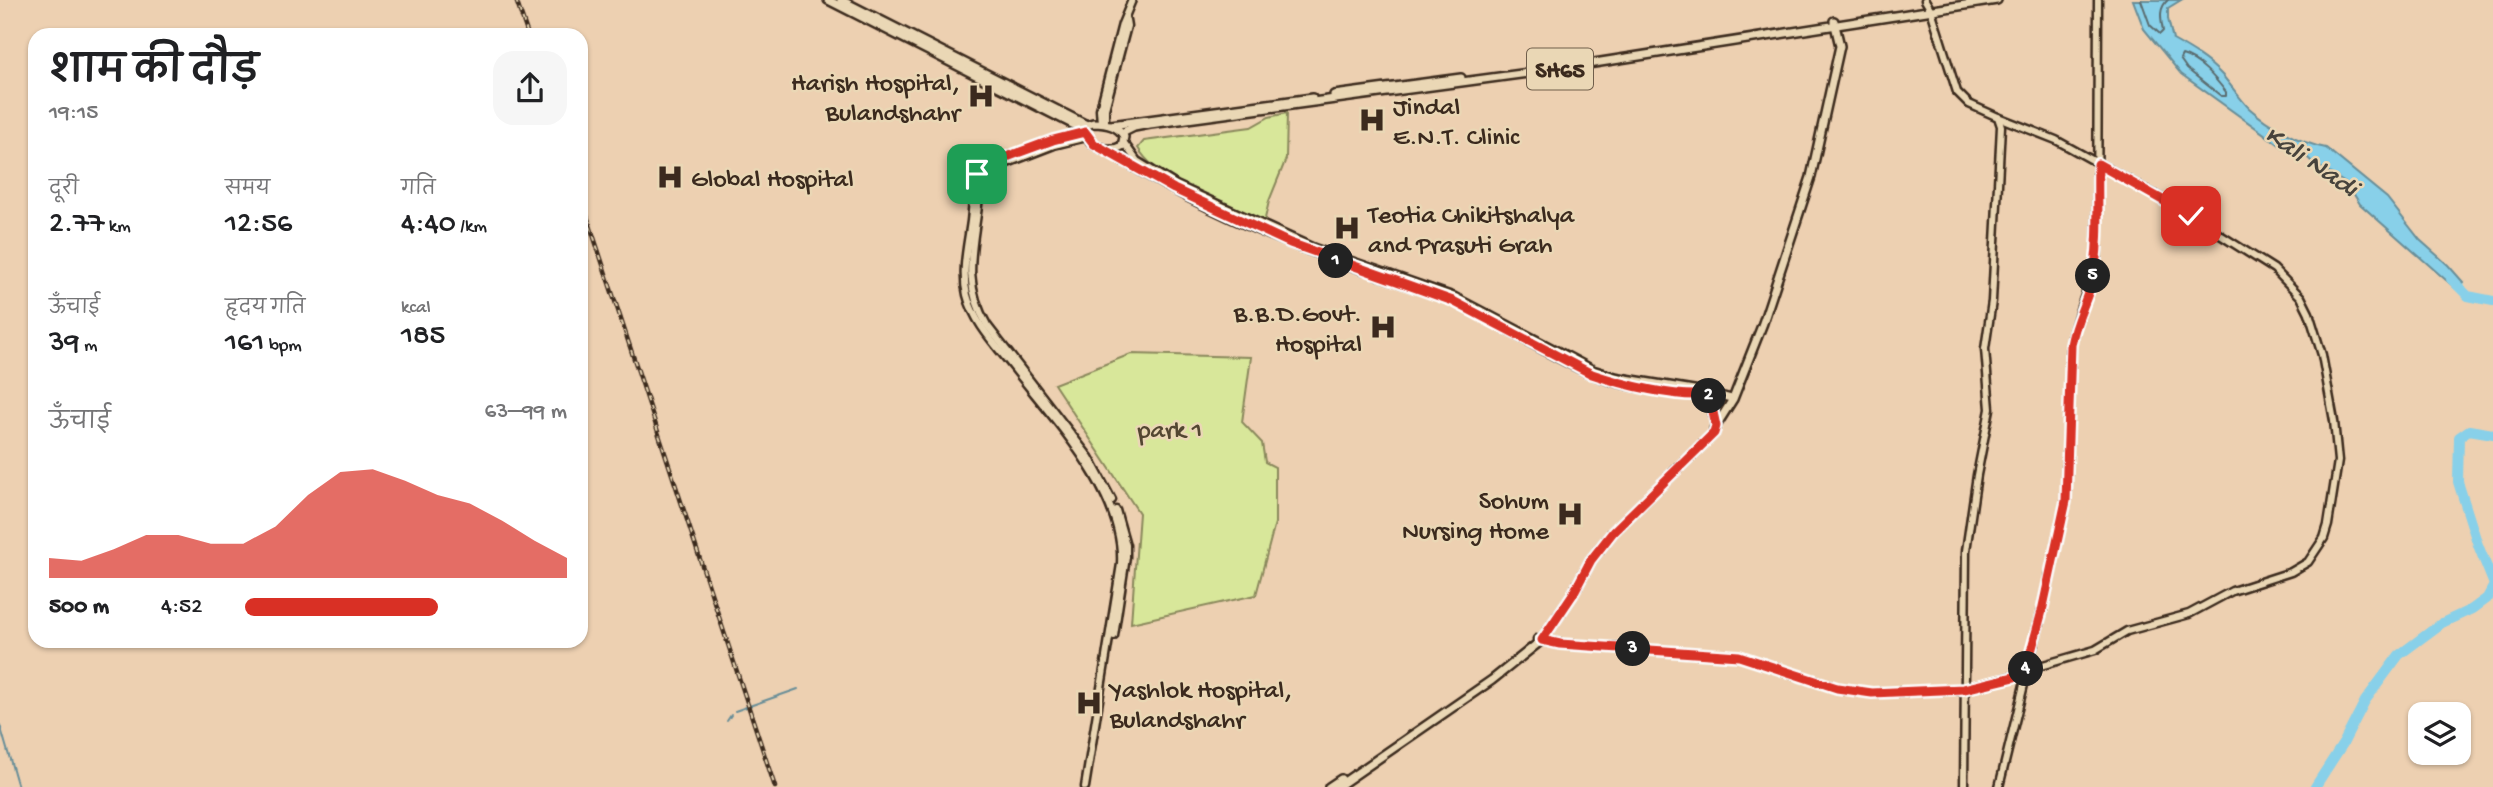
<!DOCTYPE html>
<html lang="hi">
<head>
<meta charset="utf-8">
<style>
	body { margin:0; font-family:"Gochi Hand","Playpen Sans Deva",sans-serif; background:#f6f6f6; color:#202124; height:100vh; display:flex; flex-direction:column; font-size:26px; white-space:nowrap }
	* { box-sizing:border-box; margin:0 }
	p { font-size:23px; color:#757577 }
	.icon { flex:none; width:38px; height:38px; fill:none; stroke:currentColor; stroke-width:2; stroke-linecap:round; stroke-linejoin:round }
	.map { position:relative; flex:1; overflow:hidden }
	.drawer { position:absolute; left:28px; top:28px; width:560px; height:620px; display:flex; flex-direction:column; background:#fff; border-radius:21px; box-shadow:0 2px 5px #0004 }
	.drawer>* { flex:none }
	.buttons { position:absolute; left:2408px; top:702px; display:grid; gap:14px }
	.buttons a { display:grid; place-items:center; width:63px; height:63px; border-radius:14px; background:#fff; box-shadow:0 2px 5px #0004; font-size:35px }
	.pin { position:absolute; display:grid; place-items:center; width:60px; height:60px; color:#fff; margin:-30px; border-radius:14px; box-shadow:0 4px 10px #0006 }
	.km { position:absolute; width:35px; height:35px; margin:-18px; border-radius:50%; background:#222; color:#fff; font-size:19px; line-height:35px; text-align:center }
	.round { display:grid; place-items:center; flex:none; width:74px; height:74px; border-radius:21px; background:#f6f6f6 }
	.overview { display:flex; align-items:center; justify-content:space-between; height:119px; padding:0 21px }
	h1 { font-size:38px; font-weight:600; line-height:52px }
	.figures { display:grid; grid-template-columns:repeat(3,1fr); gap:10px; height:119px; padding:7px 21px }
	.figures div { display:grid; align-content:center }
	.figures b { font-size:30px; font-weight:600 }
	.figures small { font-size:19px; font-weight:400 }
	.figures p { font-size:19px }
	.chart { height:196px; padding:14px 21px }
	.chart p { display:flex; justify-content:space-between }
	.chart svg { width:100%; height:126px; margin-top:7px; fill:#d93025; opacity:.7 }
	ul { padding:0 21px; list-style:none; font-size:23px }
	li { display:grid; grid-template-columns:112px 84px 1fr; align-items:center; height:52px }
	li i { height:18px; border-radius:9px; background:#d93025 }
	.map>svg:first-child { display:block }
	.green { fill:#d8e79a; stroke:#8a885c; stroke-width:2 }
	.water { fill:#88d0e9; stroke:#698e98; stroke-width:2 }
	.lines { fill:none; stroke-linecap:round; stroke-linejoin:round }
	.shore { stroke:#5a6c6f; stroke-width:2 }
	.stream { stroke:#698e98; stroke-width:2 }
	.river { stroke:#88d0e9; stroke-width:10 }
	.secondary-casing { stroke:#3b2a1e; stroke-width:11 }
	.primary-casing { stroke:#3b2a1e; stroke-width:12 }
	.secondary { stroke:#ead7b5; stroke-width:6 }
	.primary { stroke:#ead7b5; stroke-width:7 }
	.rail-casing { stroke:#3b2a1e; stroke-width:4.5 }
	.rail { stroke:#ead7b5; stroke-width:2; stroke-dasharray:5; stroke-linecap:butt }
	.route-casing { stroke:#fff; stroke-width:14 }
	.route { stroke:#d93025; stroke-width:9 }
	.labels { text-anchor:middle; stroke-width:5; stroke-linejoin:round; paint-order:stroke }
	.shield { fill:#ead7b5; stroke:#705e4b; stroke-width:2 }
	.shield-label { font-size:24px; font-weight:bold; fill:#3b2a1e }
	.poi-label { font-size:26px; fill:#3b2a1e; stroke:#ead7b5; text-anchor:start }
	.park-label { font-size:26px; fill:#534631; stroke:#ead7b5 }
	.water-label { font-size:28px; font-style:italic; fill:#47433c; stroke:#ead7b5 }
</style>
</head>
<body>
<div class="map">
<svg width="2493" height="787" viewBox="0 0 2493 787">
	<rect width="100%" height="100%" fill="#edd0b1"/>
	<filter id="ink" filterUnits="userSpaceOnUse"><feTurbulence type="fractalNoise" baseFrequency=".0143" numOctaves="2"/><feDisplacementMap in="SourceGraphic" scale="14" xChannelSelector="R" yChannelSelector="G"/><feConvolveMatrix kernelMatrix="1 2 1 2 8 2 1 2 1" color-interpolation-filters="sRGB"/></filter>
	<g filter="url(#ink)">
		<g class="green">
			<path d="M1287,113L1286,159L1269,201L1264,223C1227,205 1159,184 1138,148L1144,141L1251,127L1269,117Z"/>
			<path d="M1131,354L1251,357L1242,422L1262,443L1265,462L1275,467V523L1256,595L1131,623L1139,513L1054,384Z"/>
		</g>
		<path class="water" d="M2133,0H2181L2168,8V19L2173,40C2191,50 2208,60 2222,75C2231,85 2239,98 2249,108C2269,126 2300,143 2326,148L2387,198L2420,240L2448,265L2463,282L2456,289L2360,204L2348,185L2312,162L2305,155L2284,148L2181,74L2144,29Z"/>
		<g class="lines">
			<g class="shore">
				<path d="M2141,0L2150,25L2160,34L2163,31C2161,20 2158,8 2168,0"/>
				<path d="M2182,55C2200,60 2215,78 2226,92V96H2221L2187,69L2180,59Z"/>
			</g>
			<g class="stream">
				<path d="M735,711L798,689"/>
				<path d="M727,721L731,715"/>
				<path d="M0,725L18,787"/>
			</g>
			<g class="river">
				<path d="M2451,279L2468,296L2493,301"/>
				<path d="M2493,434L2469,430L2459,437L2458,482L2478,545L2493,582"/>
				<path d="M2315,787L2344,742L2365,701L2399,655L2442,623L2472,609L2487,598L2493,587"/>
			</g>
			<defs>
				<g id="secondary">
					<path d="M1925,0L1931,10L1957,92L1969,104L1998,117L2001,126L1992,301L1985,349L1990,409L1977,475L1966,551L1964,787"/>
					<path d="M1101,123L1100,109L1122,24L1132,0"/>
					<path d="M1105,124V109L1127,26L1126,20"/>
					<path d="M1085,132L1053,140L979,168C973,184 973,204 971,221C968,244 961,271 967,295C974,323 996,345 1013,367C1054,420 1125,493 1121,564L1085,787"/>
					<path d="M1087,137L1054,145L984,172C979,184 979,201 977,214C971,257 964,286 987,325L1089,457L1112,500"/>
					<path d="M1124,143L1137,161L1176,185L1314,248L1455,297L1594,370L1617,377L1703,391L1733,399"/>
					<path d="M1105,149C1181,200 1276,241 1363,270"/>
					<path d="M1377,275L1443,297"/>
					<path d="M1505,329C1533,344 1562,362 1591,374C1625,389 1666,391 1702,396L1706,394"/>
					<path d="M1114,636L1126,557V545L1116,510"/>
					<path d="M1537,639L1561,644L1739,656L1837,688L1872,693L1964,689L2014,676L2026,670L2095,650L2127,631L2189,614L2232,591L2291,572L2308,562L2324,538L2328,525L2338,461L2334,421L2322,355L2309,313L2301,297L2274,269L2168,202L2056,140L1998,117"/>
					<path d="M1999,787L2042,611L2066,501L2071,345C2075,314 2091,286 2097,255L2098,0"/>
				</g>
				<g id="primary">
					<path d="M828,0L1084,130"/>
					<path d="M841,0L1087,125"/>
					<path d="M1334,95L1461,78"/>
					<path d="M1093,123C1105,123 1119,125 1124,137L1122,146C1107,154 1090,147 1084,130L1087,125Z"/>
					<path d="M1111,125L1312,98"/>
					<path d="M1122,133L1134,127L1150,124L1543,71L1997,0"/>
					<path d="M1709,394L1716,426"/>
					<path d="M1329,787L1341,779"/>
					<path d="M1337,787L1492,680L1542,640L1573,594L1591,560L1613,532L1714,433V429L1733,399L1763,323L1811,177L1840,46L1834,21"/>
				</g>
			</defs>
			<use href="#secondary" class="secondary-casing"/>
			<use href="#primary" class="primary-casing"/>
			<use href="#secondary" class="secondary"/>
			<use href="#primary" class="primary"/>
			<defs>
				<g id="rail">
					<path d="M516,0L528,35"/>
					<path d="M581,198L775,787"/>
				</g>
			</defs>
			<use href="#rail" class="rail-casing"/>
			<use href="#rail" class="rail"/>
		</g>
	</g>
	<g class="lines" filter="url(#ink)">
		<defs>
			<path id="route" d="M977,174L982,166L1053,140L1085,132L1094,144L1174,189L1290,243L1453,301L1592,374C1621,384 1679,399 1709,394L1716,426L1714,433L1613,532L1591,560L1573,594L1542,640L1560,644L1739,656L1837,688L1872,693L1964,689L2014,677L2026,670L2042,611L2066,501L2071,345C2075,320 2089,298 2094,273C2100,238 2097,200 2098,164L2191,216"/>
		</defs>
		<use href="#route" class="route-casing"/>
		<use href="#route" class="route"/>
	</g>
	<defs>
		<symbol id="hospital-bare" viewBox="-9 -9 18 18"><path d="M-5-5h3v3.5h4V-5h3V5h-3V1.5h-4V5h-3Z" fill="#3b2a1e" stroke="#ead7b5" stroke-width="2.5" paint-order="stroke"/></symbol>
	</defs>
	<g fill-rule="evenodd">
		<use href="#hospital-bare" x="962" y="77" width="38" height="38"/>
		<use href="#hospital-bare" x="1353" y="101" width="38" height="38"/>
		<use href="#hospital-bare" x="651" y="158" width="38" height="38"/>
		<use href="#hospital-bare" x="1328" y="209" width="38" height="38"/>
		<use href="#hospital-bare" x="1364" y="308" width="38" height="38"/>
		<use href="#hospital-bare" x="1551" y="495" width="38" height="38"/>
		<use href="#hospital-bare" x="1070" y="684" width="38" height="38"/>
	</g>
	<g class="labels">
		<rect class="shield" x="1527" y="48.5" width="66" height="41" rx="5"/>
		<g class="shield-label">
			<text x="1560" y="77">SH65</text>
		</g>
		<g class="poi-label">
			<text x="960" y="90" text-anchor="end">Harish Hospital,<tspan x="960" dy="30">Bulandshahr</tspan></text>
			<text x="1393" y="114">Jindal<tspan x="1393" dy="30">E.N.T. Clinic</tspan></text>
			<text x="691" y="186">Global Hospital</text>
			<text x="1368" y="222">Teotia Chikitshalya<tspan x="1368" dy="30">and Prasuti Grah</tspan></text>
			<text x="1362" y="321" text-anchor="end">B.B.D.Govt.<tspan x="1362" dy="30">Hospital</tspan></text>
			<text x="1549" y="508" text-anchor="end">Sohum<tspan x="1549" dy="30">Nursing Home</tspan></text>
			<text x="1110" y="697">Yashlok Hospital,<tspan x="1110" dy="30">Bulandshahr</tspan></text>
		</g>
		<g class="park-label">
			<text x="1170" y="437">park 1</text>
		</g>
		<g class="water-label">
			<text transform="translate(2313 159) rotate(34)" y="10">Kali Nadi</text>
		</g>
	</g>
</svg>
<div class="buttons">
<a><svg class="icon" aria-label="layers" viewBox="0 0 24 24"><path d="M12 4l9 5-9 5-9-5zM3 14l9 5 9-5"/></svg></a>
</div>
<div class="pin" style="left:977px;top:174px;background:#1e9e55"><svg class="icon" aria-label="arrive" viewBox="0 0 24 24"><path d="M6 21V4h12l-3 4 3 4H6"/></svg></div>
<div class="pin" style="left:2191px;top:216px;background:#d93025"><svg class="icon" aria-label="check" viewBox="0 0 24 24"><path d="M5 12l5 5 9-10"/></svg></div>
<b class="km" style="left:1336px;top:261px">1</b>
<b class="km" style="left:1709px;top:396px">2</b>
<b class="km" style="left:1633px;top:649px">3</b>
<b class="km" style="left:2026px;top:669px">4</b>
<b class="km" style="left:2093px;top:276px">5</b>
<section class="drawer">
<div class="overview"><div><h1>शाम की दौड़</h1><p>19:15</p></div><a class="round"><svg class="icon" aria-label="share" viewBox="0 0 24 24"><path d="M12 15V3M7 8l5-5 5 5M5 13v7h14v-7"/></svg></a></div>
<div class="figures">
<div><p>दूरी</p><b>2.77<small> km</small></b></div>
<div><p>समय</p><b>12:56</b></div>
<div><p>गति</p><b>4:40<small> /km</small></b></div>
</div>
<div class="figures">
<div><p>ऊँचाई</p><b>39<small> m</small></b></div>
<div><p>हृदय गति</p><b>161<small> bpm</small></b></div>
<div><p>kcal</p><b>185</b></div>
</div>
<div class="chart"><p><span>ऊँचाई</span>63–99 m</p>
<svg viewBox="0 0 160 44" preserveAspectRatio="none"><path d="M0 44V37L10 38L20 34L30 29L40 29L50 32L60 32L70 26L80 15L90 7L100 6L110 10L120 15L130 18L140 24L150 31L160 37V44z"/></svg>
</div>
<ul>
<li><b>500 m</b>4:52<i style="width:60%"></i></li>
</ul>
</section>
</div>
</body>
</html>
